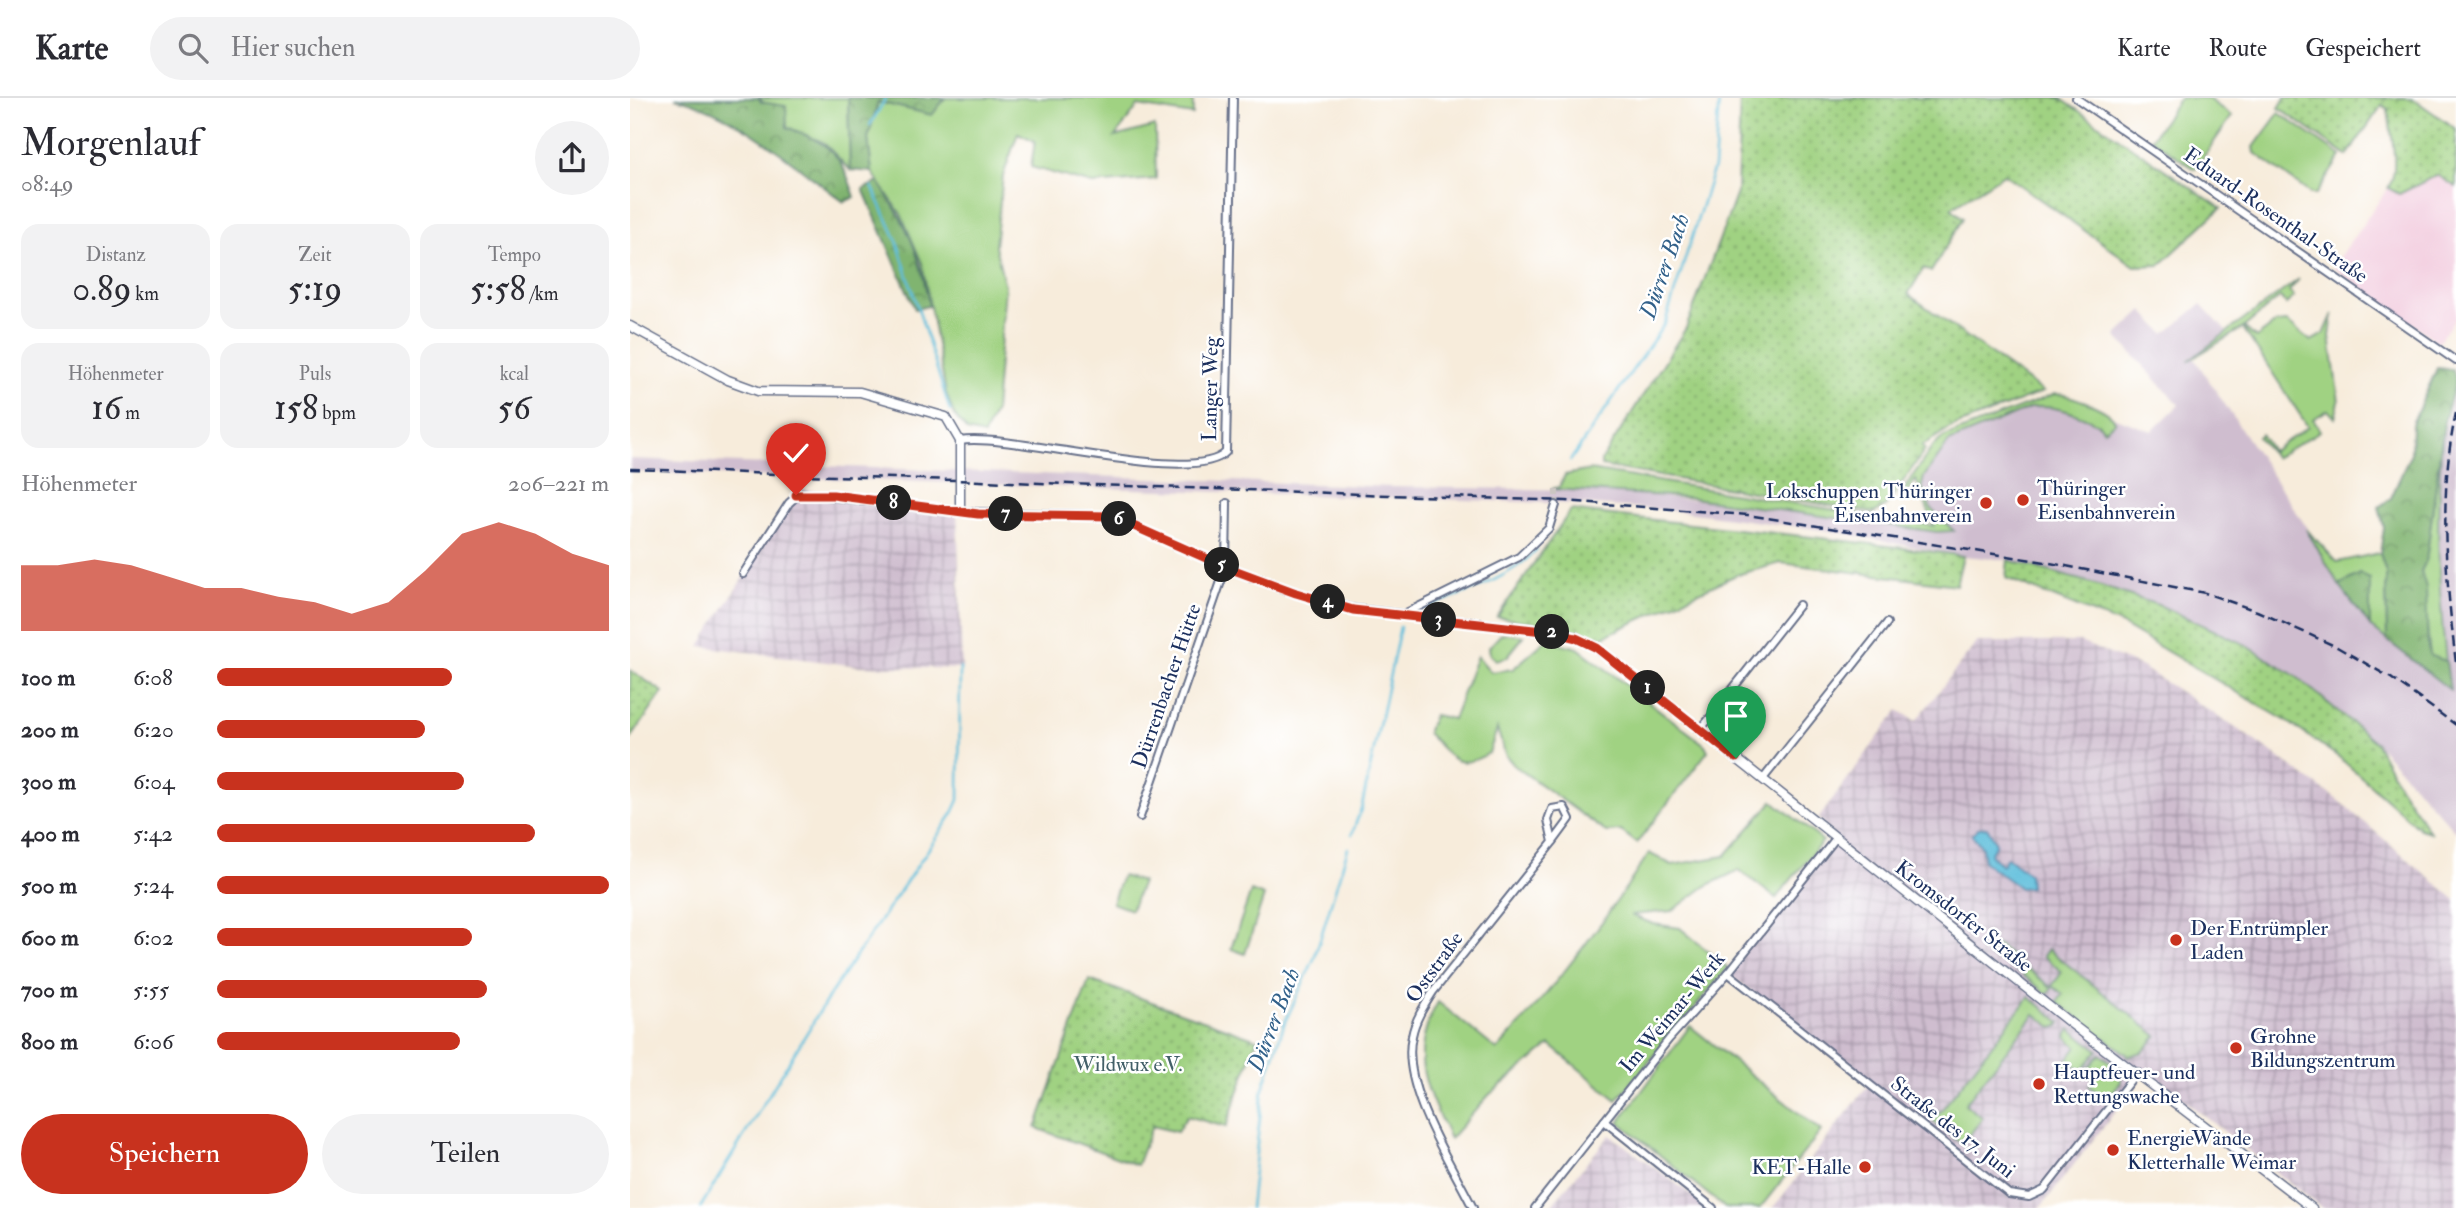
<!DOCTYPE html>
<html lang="de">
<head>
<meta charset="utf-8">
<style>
	body { margin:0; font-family:"IM FELL Double Pica",serif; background:#f2f2f3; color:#2b2b33; height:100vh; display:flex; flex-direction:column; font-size:26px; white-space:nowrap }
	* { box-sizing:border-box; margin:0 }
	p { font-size:23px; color:#7c7c81 }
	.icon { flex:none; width:38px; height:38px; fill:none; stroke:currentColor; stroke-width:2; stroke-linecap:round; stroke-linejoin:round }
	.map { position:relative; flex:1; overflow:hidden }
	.side { display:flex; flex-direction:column; background:#fff; width:630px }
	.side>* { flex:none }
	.pin { position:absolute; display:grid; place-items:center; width:60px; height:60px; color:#fff; margin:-72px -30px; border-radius:50% 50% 50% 0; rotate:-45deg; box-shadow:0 0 7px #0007 }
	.pin .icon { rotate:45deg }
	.km { position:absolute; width:35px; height:35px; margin:-18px; border-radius:50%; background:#222; color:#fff; font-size:19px; line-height:35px; text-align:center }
	.round { display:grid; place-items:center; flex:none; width:74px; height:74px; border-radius:37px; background:#f2f2f3 }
	.head { display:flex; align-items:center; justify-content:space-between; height:119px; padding:0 21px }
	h1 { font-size:38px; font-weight:600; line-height:52px }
	.metrics { display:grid; grid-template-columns:repeat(3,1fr); gap:10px; height:119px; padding:7px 21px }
	.metrics div { display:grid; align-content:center; border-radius:18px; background:#f2f2f3; text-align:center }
	.metrics b { font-size:35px; font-weight:600 }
	.metrics small { font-size:19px; font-weight:400 }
	.metrics p { font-size:19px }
	.chart { height:196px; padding:14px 21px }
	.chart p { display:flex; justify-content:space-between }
	.chart svg { width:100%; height:126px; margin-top:7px; fill:#c8321e; opacity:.7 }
	.cta { display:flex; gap:14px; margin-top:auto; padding:14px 21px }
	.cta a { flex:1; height:80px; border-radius:42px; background:#c8321e; color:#fff; font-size:28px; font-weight:600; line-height:80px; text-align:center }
	.cta a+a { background:#f2f2f3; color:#2b2b33 }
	ul { padding:0 21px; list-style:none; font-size:23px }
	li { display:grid; grid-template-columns:112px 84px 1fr; align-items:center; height:52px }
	li i { height:18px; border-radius:9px; background:#c8321e }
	header { display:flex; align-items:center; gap:42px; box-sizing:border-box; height:98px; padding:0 35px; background:#fff; border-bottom:2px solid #e1e1e2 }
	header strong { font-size:33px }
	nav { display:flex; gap:38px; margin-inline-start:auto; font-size:24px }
	.search { width:490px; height:63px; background:#f2f2f3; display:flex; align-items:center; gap:18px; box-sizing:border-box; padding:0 24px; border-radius:38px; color:#7c7c81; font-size:26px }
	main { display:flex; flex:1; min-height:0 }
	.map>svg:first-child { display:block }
	.built { fill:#f3cfe0 }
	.industrial { fill:url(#industrial-grid) }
	.railway { fill:#cfbdcf }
	.grass { fill:#a0d282; stroke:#5e8070; stroke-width:2 }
	.forest { fill:url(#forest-crowns); stroke:#4e7267; stroke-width:2 }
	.garden { fill:url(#garden-dots); stroke:#5e8070; stroke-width:2 }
	.water { fill:#5dbedb; stroke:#3c769c; stroke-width:2 }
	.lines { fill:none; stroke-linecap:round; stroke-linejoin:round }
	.stream { stroke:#5dbedb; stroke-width:2.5 }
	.minor-tunnel { stroke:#cbc6c2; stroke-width:6; stroke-dasharray:6 3; stroke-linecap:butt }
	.minor-casing { stroke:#68718a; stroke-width:10 }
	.tertiary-casing { stroke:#68718a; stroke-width:11 }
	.minor { stroke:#fff; stroke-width:6 }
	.tertiary { stroke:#fff; stroke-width:8 }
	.rail { stroke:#1b2f5e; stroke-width:2.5; stroke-dasharray:10 5; stroke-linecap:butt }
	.route-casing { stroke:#fff; stroke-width:14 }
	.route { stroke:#c8321e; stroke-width:9 }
	.poi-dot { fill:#c8321e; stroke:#fff; stroke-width:2.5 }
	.labels { text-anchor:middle; stroke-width:5; stroke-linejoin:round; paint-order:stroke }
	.street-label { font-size:21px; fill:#1b2f5e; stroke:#fff }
	.poi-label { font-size:21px; fill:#1b2f5e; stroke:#fff; text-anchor:start }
	.park-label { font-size:21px; fill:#436069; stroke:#fff }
	.water-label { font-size:23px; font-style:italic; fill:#32618a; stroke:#fff }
</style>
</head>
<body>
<header>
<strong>Karte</strong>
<div class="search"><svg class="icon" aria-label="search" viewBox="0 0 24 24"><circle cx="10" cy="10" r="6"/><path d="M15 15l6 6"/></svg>Hier suchen</div>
<nav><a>Karte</a><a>Route</a><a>Gespeichert</a></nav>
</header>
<main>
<section class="side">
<div class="head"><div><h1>Morgenlauf</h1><p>08:49</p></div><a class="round"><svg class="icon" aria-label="share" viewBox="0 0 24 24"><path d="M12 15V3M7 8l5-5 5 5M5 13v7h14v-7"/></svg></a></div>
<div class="metrics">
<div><p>Distanz</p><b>0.89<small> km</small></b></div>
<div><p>Zeit</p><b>5:19</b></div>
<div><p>Tempo</p><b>5:58<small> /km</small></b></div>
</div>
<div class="metrics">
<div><p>Höhenmeter</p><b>16<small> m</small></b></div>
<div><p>Puls</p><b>158<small> bpm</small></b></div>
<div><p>kcal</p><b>56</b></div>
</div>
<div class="chart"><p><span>Höhenmeter</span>206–221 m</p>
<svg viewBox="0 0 160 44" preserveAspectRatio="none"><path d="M0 44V21L10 21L20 19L30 21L40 25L50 29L60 29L70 32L80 34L90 38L100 34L110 23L120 10L130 6L140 10L150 17L160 21V44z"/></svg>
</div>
<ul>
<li><b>100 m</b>6:08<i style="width:60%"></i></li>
<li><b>200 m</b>6:20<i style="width:53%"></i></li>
<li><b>300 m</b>6:04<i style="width:63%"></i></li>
<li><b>400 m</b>5:42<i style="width:81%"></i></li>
<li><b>500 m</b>5:24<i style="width:100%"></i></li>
<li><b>600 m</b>6:02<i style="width:65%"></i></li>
<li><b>700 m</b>5:55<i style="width:69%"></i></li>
<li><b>800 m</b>6:06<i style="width:62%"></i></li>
</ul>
<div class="cta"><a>Speichern</a><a>Teilen</a></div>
</section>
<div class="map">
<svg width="1826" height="1110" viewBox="0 0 1826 1110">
	<defs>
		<pattern id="industrial-grid" width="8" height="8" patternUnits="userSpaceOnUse" patternTransform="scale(1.75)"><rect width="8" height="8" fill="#cfbdcf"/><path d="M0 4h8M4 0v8" fill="none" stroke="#a79aab"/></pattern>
		<pattern id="forest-crowns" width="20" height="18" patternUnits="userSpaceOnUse" patternTransform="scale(1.75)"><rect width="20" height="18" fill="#80b470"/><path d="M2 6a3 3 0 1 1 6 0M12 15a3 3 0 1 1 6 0" fill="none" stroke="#68935f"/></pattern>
		<pattern id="garden-dots" width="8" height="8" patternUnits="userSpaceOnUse" patternTransform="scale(1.75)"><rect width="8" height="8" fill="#a0d282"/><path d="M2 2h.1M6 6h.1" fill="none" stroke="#82ab6e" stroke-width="1.8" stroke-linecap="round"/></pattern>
	</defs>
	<rect width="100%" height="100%" fill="#fff"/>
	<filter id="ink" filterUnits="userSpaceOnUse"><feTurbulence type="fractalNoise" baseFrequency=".0143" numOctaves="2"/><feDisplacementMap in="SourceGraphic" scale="14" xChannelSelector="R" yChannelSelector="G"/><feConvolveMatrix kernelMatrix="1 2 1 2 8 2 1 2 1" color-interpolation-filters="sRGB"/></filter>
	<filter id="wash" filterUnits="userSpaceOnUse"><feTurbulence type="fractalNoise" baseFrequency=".00686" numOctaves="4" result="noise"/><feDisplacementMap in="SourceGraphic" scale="28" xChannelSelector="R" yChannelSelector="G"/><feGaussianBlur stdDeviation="1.57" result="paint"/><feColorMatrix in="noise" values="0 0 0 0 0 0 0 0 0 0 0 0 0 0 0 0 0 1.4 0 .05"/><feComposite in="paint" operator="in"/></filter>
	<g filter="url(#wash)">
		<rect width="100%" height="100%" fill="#f7ecdb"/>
		<path class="built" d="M1807,77L1826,89V220L1808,244L1703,169L1758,90L1769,96Z"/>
		<g class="industrial">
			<path d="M169,391L327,410L332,571L228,568L70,548Z"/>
			<path d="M1347,544H1450L1512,569L1621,640L1709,703L1826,802V1110H1692L1517,973L1410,1110H1143L1240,985L1098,875L1205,740L1189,720L1268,612L1286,623Z"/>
			<path d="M980,1037L1079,1110H919Z"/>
		</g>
		<path class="railway" d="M1571,206L1597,234L1564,260L1731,511L1797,463L1810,351L1826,286V734L1746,645L1719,621L1667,579L1612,545L1531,508L1465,486L1378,462L1333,458L1200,433L1041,412L949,406L0,374V361L762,389L956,392L1145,409L1307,434L1286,381L1317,340L1423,298L1522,333L1549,307L1486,238L1513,213L1535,236Z"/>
		<g class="grass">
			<path d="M129,0H218L220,72L193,44L157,29Z"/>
			<path d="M315,0H563V17L508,8L485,39L525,28L526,81L462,86L401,69L405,43L388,35L373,78L365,148L375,188L365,313L354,337L337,333L324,317L316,295L292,165L271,116L242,74L238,40L248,4L302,17Z"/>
			<path d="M1550,0H1577L1602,18L1565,71L1521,41Z"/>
			<path d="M1649,15L1711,58L1686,96H1681L1625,55L1624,49Z"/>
			<path d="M1669,181L1659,193L1664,199L1656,206L1650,199L1614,229L1626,240L1646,225L1657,224L1681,243L1694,236L1703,216L1700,238L1709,304L1705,320L1698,312L1683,321L1690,333L1645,360L1628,339L1631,336L1642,353L1678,329L1613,230L1558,263Z"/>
			<path d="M1425,296C1438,296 1483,312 1485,324L1474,332L1469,326C1446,316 1426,306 1400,310L1319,344L1294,379L1292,388L1301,411L1324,433L1307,434L1055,399L922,391L929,389L935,377L960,372L1304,428L1286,382L1273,399L1270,397L1303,348L1314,339Z"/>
			<path d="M1814,324C1805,404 1807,483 1816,563L1800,558L1791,473L1796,463Z"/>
			<path d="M1676,431L1707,464L1750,455L1756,475L1757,542L1740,528V481L1730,476L1709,487Z"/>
			<path d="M872,535L894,538L877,559L866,562L860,557L859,549Z"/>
			<path d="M916,542L948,550L1075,647L1078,653L1007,745L991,733L976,734L885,668L876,658L867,631L859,655C824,676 819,655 797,635L804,617L823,621L847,558L861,574L883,571Z"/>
			<path d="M1143,703L1193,743L1146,800L1109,772L1076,788L1042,813L1001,817L1023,826L1050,830L1098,870L987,1002L920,947L859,997L820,1041C796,990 777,958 808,904L867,952C923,891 975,824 1019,755L1042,767L1095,758Z"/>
			<path d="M492,778L512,784L501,812L482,805Z"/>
			<path d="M621,793L634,798L615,856L601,851Z"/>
			<path d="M1366,846L1422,890L1417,896L1361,852Z"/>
			<path d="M1418,851L1527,938L1513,954L1499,958L1427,904L1433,896L1422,888L1432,874L1413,858Z"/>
			<path d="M1399,899L1431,924L1429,928L1423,930L1405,916L1335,1006L1353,1020L1332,1046L1303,1023Z"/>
			<path d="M1060,928L1191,1033L1130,1110H1095L989,1024Z"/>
			<path d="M1440,931L1468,952L1452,972L1441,964L1433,975L1429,972L1447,949L1436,938Z"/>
			<path d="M1470,956L1491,972V984L1476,1002L1459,988L1464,982L1455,974Z"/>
		</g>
		<g class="forest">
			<path d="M45,0H129L131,4L156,8L157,29C202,48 209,52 225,99L214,104C163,66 108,15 45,0Z"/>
			<path d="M218,0H315L302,17L248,4L238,40L242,74L220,72Z"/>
			<path d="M248,84C277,125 291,157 299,208L285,211L233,91Z"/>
			<path d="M1807,270L1823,272L1826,282L1814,324L1796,463L1791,473L1796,490L1798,550L1801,558L1816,563L1820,592L1757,542L1756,475L1750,455L1754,430L1749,409L1761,400L1781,355L1782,326Z"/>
			<path d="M1730,476L1740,481V528L1709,487Z"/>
		</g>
		<g class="garden">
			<path d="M1110,0H1430L1591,110L1530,167L1505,168L1374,76L1321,110L1333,120L1301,174L1294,170L1278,196L1413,294L1320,330L1292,348L1295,352L1255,409L1244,415L971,368V363L1056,230L1107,95Z"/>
			<path d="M1655,0H1782L1826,31V89L1807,77L1769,96L1758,90C1771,71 1760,34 1758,11L1752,7L1717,58L1649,10Z"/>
			<path d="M941,412C1072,429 1203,439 1333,458L1326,487L1151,465L1106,477L966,542L931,529L867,519Z"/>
			<path d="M1378,462L1465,486L1531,508L1612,545L1667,579L1746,645L1768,686L1800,734L1790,731L1710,660L1658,624L1490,526L1376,480Z"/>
			<path d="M0,572L33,594L0,642Z"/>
			<path d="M459,882L627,941L596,1029L557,1018L547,1034L522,1028L507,1067L406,1030Z"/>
		</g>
		<path class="water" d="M1357,729L1366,745L1360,757L1372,767L1377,759L1399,776L1400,789L1390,790L1354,764L1352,749L1342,737L1348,730Z"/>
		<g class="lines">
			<g class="stream">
				<path d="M240,27L256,0"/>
				<path d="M242,88L267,143L320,313"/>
				<path d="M940,363L1035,225L1084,69L1089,0"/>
				<path d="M791,511C831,496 878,483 907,451"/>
				<path d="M722,736L732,708L770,529"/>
				<path d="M70,1110L201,895L323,715L329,702L330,570"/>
				<path d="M620,1110L633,991L654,926L684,861L718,750"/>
			</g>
		</g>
	</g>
	<g filter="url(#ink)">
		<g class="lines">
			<path class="minor-tunnel" d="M926,407V389"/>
			<defs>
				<g id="minor">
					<path d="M1446,0L1826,263"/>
					<path d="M330,343C381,334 564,389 596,354L603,0"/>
					<path d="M113,476L159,405L170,395L330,414"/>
					<path d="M772,517L889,459L919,430L926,407"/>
					<path d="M1071,631L1169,507"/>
					<path d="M1133,681L1257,525"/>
					<path d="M510,719L596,469L597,405"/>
					<path d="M1098,875L1379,1096L1399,1099L1414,1092L1507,974"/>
					<path d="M974,1023L1083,1110"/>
					<path d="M843,1110C821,1065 770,989 782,938C785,922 794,908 803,894L923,744L940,721L934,709L922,711L918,722L923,744"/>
					<path d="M905,1110L1039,941L1098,875L1206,740"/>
				</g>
				<path id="tertiary" d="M0,228L98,282L128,293L230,294L316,319L330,343V414L481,418L596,469L666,495L723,511L922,534L946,539L967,550L1439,924L1682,1110"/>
			</defs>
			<use href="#minor" class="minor-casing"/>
			<use href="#tertiary" class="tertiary-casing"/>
			<use href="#minor" class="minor"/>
			<use href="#tertiary" class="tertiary"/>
			<g class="rail">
				<path d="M1826,315C1808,396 1816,484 1826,565"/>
				<path d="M0,371L936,403L1118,417L1415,464L1575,495L1627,513L1707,549L1761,580L1826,627"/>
			</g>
		</g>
	</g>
	<g class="lines" filter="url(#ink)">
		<defs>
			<path id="route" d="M166,397H203L348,416L481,418L596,469L666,495L723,512L922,534L946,540L967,550L1106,660"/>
		</defs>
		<use href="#route" class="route-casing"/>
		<use href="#route" class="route"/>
	</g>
	<g class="poi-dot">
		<circle cx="1393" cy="402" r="7"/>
		<circle cx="1356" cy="405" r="7"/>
		<circle cx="1546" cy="842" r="7"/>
		<circle cx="1606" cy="950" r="7"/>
		<circle cx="1409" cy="986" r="7"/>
		<circle cx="1483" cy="1052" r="7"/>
		<circle cx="1235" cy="1069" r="7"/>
	</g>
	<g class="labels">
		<g class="street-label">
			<text transform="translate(1646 117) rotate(35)" y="7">Eduard-Rosenthal-Straße</text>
			<text transform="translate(580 291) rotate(-89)" y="7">Langer Weg</text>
			<text transform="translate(536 588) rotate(-71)" y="7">Dürrenbacher Hütte</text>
			<text transform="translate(1334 818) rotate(38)" y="7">Kromsdorfer Straße</text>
			<text transform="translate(804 869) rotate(-54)" y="7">Oststraße</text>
			<text transform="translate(1042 914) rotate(-50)" y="7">Im Weimar-Werk</text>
			<text transform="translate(1323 1029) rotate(38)" y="7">Straße des 17. Juni</text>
		</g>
		<g class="poi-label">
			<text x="1407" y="397">Thüringer<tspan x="1407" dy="24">Eisenbahnverein</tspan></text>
			<text x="1342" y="400" text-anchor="end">Lokschuppen Thüringer<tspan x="1342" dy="24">Eisenbahnverein</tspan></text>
			<text x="1560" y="837">Der Entrümpler<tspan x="1560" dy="24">Laden</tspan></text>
			<text x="1620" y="945">Grohne<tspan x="1620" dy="24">Bildungszentrum</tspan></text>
			<text x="1423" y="981">Hauptfeuer- und<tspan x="1423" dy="24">Rettungswache</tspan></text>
			<text x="1497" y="1047">EnergieWände<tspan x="1497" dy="24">Kletterhalle Weimar</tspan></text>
			<text x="1221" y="1076" text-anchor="end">KET-Halle</text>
		</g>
		<g class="park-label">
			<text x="498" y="973">Wildwux e.V.</text>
		</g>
		<g class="water-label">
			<text transform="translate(1034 168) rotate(-71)" y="8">Dürrer Bach</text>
			<text transform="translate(643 922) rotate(-69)" y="8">Dürrer Bach</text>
		</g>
	</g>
</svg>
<div class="pin" style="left:1106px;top:660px;background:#1e9e55"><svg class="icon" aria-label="arrive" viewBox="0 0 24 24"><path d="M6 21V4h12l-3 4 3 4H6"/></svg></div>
<div class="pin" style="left:166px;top:397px;background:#d93025"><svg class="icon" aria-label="check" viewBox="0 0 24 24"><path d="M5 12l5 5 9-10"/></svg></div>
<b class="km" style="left:1018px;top:590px">1</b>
<b class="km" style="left:922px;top:534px">2</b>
<b class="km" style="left:809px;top:522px">3</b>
<b class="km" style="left:698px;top:504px">4</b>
<b class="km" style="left:592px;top:467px">5</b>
<b class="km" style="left:489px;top:421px">6</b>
<b class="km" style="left:376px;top:416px">7</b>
<b class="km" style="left:264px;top:405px">8</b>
</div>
</main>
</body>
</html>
